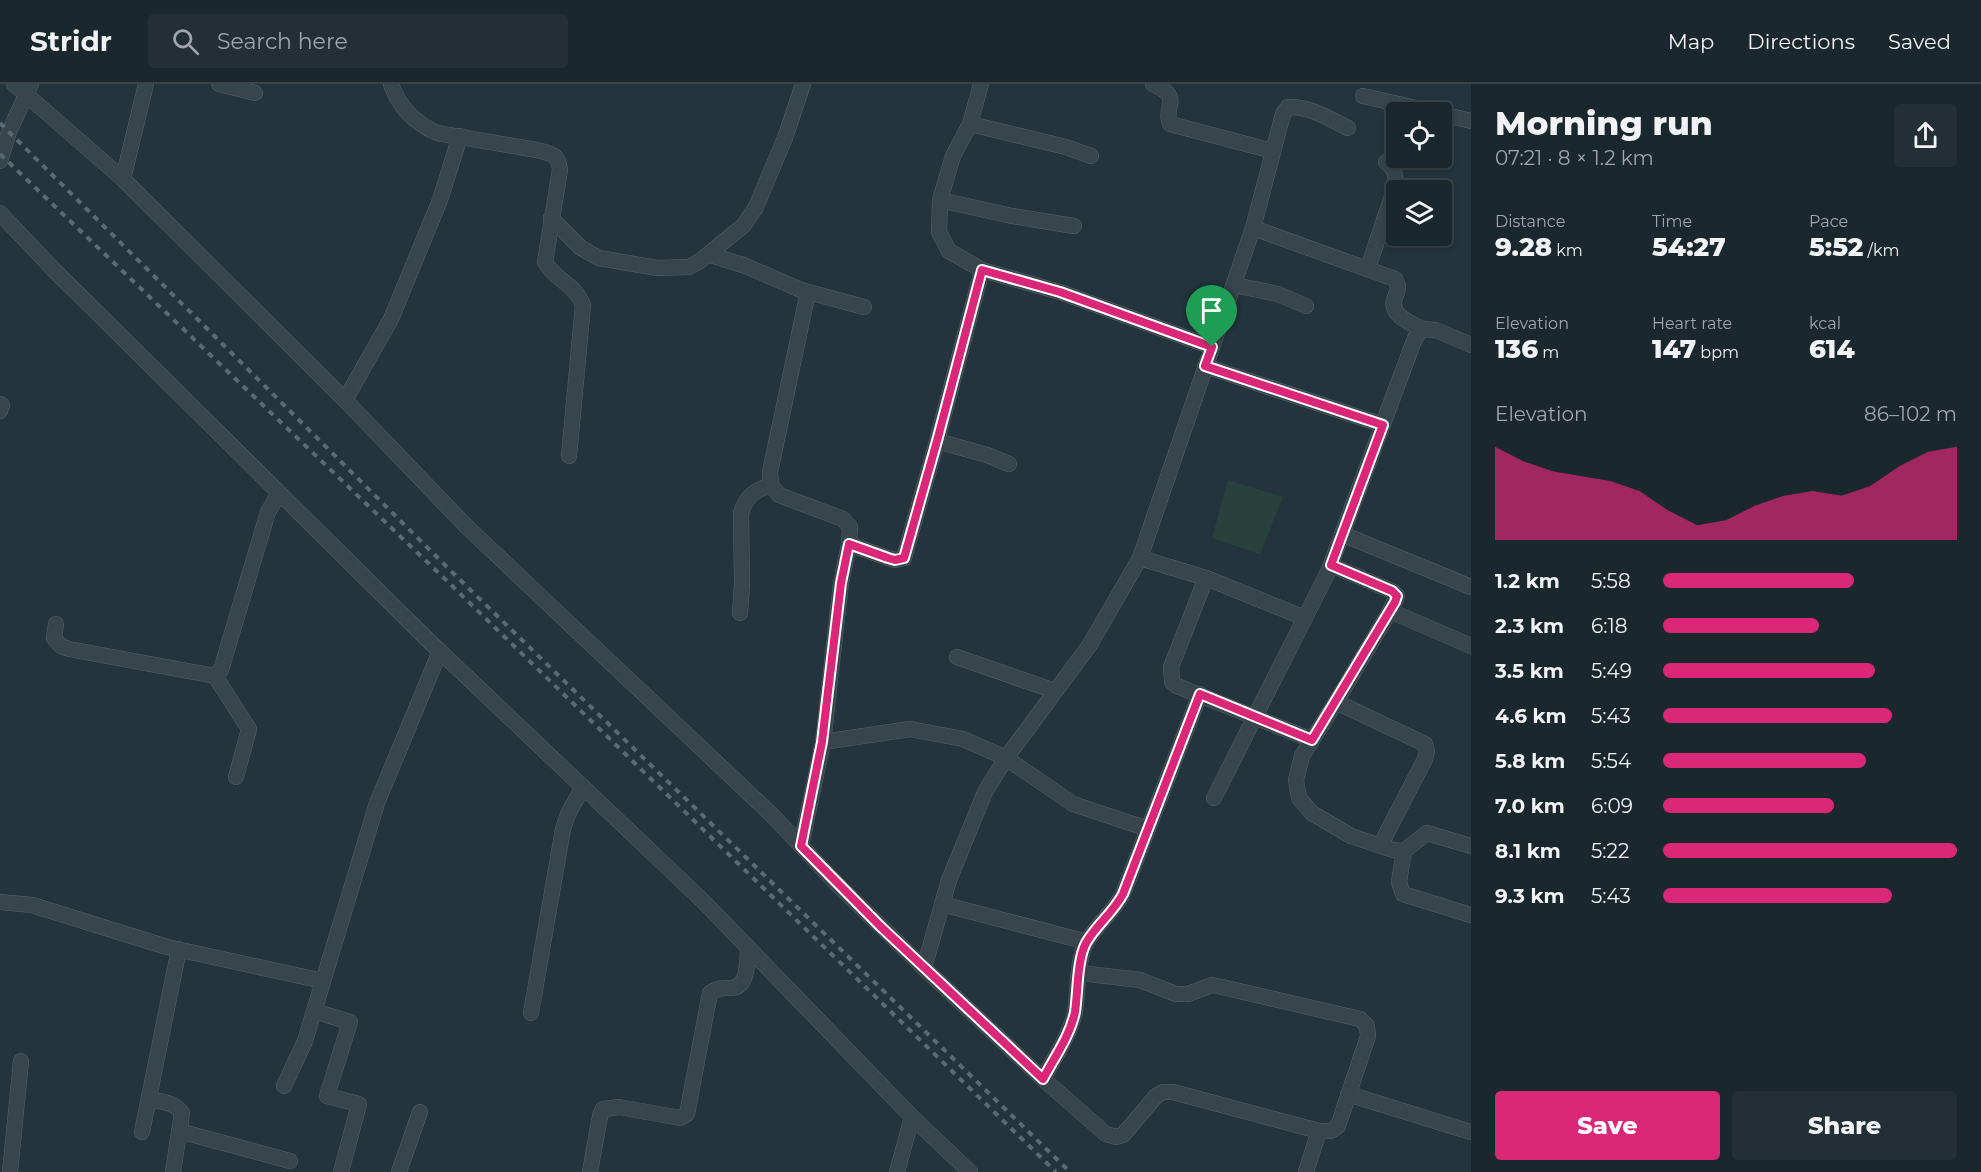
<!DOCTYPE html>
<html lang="en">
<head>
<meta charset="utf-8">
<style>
	body { margin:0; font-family:Montserrat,sans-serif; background:#232f35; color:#f1f3f6; height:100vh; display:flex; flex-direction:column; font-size:22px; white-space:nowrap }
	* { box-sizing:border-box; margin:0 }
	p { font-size:20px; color:#9fa5aa }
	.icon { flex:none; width:33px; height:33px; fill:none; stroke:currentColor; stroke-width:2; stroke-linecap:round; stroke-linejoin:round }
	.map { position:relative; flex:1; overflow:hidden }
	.sheet { display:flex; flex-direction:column; background:#1a272d; width:510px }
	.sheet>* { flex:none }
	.buttons { position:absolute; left:1386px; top:18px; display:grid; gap:12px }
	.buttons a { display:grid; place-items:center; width:66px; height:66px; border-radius:6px; background:#1a272d; box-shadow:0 3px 9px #0003,0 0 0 2px #384449; font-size:30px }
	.pin { position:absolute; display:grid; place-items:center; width:51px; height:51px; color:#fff; margin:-62px -26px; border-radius:50% 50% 50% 0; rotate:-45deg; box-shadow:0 0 6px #0007 }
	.pin .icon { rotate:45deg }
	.round { display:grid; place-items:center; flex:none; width:63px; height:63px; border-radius:6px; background:#232f35 }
	.head { display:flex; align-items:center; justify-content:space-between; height:102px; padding:0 24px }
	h1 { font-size:33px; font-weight:800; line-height:45px }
	.metrics { display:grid; grid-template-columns:repeat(3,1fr); gap:9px; height:102px; padding:6px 24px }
	.metrics div { display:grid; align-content:center }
	.metrics b { font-size:26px; font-weight:800 }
	.metrics small { font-size:16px; font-weight:400 }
	.metrics p { font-size:16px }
	.chart { height:168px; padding:12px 24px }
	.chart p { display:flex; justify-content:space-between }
	.chart svg { width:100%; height:108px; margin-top:6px; fill:#db2777; opacity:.7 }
	.cta { display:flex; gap:12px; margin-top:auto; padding:12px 24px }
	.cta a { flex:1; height:69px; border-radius:6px; background:#db2777; color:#fff; font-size:24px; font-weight:800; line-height:69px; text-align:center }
	.cta a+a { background:#232f35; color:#f1f3f6 }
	ul { padding:0 24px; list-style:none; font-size:20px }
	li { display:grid; grid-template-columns:96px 72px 1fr; align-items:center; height:45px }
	li i { height:15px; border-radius:8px; background:#db2777 }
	header { display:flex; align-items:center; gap:36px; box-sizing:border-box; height:84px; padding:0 30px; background:#1a272d; border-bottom:2px solid #384449 }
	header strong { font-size:28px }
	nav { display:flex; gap:33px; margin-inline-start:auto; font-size:21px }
	.search { width:420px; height:54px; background:#232f35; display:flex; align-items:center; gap:15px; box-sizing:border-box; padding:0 21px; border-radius:6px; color:#9fa5aa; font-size:22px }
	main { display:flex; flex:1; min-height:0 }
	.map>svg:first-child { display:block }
	.green { fill:#28413c }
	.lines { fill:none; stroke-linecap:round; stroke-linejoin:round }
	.minor-casing { stroke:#55636a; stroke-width:16 }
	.minor { stroke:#37454c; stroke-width:15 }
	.rail { stroke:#596a73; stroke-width:4; stroke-dasharray:6 6; stroke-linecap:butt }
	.route-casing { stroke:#fff; stroke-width:12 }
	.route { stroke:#db2777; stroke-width:8 }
</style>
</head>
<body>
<header>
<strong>Stridr</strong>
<div class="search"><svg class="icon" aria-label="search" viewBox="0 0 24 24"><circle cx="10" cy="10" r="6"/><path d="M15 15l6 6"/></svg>Search here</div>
<nav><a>Map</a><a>Directions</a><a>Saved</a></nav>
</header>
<main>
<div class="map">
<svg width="1471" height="1088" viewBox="0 0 1471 1088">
	<rect width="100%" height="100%" fill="#23343c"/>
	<path class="green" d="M1228,396L1283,413L1260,470L1212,454Z"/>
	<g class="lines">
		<defs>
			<g id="minor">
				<path d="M14,0L123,95"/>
				<path d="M146,0L123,95L345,316L466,442L772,731L837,800L924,884L1043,995L1106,1050L1116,1053L1123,1051L1156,1012L1163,1008H1173L1319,1047H1331L1338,1042L1368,952L1367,942L1360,935L1222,903L1212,901L1188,910H1176L1140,896L1080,889"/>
				<path d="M219,0L255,9"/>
				<path d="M391,0C399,23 415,39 437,49L537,66C552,70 558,70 560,86L545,178C556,197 574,199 583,221L569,372"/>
				<path d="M981,0L970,40L953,72L940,116L939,148L949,167L982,186L1060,208L1212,263"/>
				<path d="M1153,0C1185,15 1162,21 1170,40L1273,67"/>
				<path d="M1363,12L1434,28"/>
				<path d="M1442,30L1471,37"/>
				<path d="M970,40L1066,63L1091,72"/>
				<path d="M0,77L9,48L31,0"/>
				<path d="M940,116L1012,132L1074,142"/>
				<path d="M0,129L54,186L430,558L703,817L912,1033L970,1088"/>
				<path d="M551,134L581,164L599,174L657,184L689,183L700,177L744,141L756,123L785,54L803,0"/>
				<path d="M1253,144L1395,195L1398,202C1398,207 1396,211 1394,216C1390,232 1411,239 1422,245"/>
				<path d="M711,171L746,182L801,206L864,223"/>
				<path d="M1368,184L1395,103C1396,91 1396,86 1386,78"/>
				<path d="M1234,201L1278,210L1306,222"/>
				<path d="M1205,282L1383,341"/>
				<path d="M345,316L391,235L440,116L460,52"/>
				<path d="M0,320L2,321L0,327"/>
				<path d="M937,357L987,371L1009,380"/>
				<path d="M1342,450L1471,503"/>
				<path d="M849,460L888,474L895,476L904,474L937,357L982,186"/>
				<path d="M1140,474L1206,494L1305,534"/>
				<path d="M1331,481L1392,507L1397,512L1390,527"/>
				<path d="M1206,494L1171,583L1172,598L1177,602L1312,656"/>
				<path d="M740,529L742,500L741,429C746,412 755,406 771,401"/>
				<path d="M56,540L54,554L61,562L69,565L215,592L221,586L268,428L279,409"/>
				<path d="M1471,562L1390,527L1336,618L1302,672L1296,696L1299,714L1312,729L1351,752L1393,766L1404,767L1427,749L1471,762"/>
				<path d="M957,573L1055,607"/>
				<path d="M215,592L249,645L236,693"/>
				<path d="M1336,618L1425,660L1427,667L1425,675L1380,762"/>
				<path d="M823,658L910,645L963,655L1006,674L1073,720L1148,745"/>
				<path d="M1214,714L1328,488L1415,254L1422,245L1436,246L1471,261"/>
				<path d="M801,762L823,658L841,499L849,460L850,443L843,435L779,411L771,401L770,388L808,208"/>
				<path d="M1404,767L1399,798L1403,810L1471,831"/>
				<path d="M0,818L32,821L167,863L323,897"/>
				<path d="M942,820L1087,858"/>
				<path d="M924,884L949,796L985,708L1006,674L1089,562L1140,474L1253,144L1283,30L1288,23C1310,22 1328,34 1348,44"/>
				<path d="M314,927L350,938L327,1012L359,1020L341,1088"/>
				<path d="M531,929L563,745L568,730L583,703"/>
				<path d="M1043,995C1054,974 1070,951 1075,928C1078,908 1077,876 1086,859C1096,841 1113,829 1123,810L1200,610"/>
				<path d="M284,1002L305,957L377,719L440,567"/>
				<path d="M1348,1010L1471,1048"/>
				<path d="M149,1015C161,1018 175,1018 182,1029L173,1088"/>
				<path d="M179,1047L290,1077"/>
				<path d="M142,1048L179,865"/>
				<path d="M10,1088L21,977"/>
				<path d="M399,1088L420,1028"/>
				<path d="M590,1088L600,1032L603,1025L619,1023L680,1034L687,1030L710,909C717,904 722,904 730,904C749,904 747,878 748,863"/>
				<path d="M897,1088L912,1033"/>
				<path d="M1306,1088L1319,1047"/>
			</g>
		</defs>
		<use href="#minor" class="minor-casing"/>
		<use href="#minor" class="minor"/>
		<g class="rail">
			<path d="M0,39L454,490L1070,1088"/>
			<path d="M0,70L447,497L1056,1088"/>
		</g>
	</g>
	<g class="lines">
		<defs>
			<path id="route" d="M982,186L1060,208L1212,263L1205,282L1383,341L1331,481L1392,507L1397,512L1395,518L1312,656L1200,610L1123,810C1113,829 1096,841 1086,859C1077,876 1078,908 1075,928C1070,952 1054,974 1043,995L880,842L801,762L822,658L841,499L849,460L888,474L895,476L904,474L937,357Z"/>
		</defs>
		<use href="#route" class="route-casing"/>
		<use href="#route" class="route"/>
	</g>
</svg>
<div class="buttons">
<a><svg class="icon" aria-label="locate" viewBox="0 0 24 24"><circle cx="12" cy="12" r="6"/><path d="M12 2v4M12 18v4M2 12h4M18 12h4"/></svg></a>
<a><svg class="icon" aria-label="layers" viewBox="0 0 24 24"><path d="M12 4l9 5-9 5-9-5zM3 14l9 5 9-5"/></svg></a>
</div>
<div class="pin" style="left:1212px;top:263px;background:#1e9e55"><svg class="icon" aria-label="arrive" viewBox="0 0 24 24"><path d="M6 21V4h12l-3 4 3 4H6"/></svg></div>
</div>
<section class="sheet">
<div class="head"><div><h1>Morning run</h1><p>07:21 · 8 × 1.2 km</p></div><a class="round"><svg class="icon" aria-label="share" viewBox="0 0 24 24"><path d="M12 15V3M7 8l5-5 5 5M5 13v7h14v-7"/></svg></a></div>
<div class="metrics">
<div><p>Distance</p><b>9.28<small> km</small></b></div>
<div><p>Time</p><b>54:27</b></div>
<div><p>Pace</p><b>5:52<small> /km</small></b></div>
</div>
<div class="metrics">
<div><p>Elevation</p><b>136<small> m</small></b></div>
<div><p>Heart rate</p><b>147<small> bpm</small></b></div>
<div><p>kcal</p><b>614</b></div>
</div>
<div class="chart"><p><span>Elevation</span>86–102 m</p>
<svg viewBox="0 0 160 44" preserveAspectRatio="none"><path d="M0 44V6L10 12L20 16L30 18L40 20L50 24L60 32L70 38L80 36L90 30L100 26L110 24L120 26L130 22L140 14L150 8L160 6V44z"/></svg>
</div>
<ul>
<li><b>1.2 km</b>5:58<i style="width:65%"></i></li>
<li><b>2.3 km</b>6:18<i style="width:53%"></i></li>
<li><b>3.5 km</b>5:49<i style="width:72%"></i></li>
<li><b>4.6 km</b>5:43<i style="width:78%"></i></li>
<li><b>5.8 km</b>5:54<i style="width:69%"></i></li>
<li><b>7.0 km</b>6:09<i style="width:58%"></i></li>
<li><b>8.1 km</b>5:22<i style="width:100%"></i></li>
<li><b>9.3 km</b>5:43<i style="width:78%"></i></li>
</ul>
<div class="cta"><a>Save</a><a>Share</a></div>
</section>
</main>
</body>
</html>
